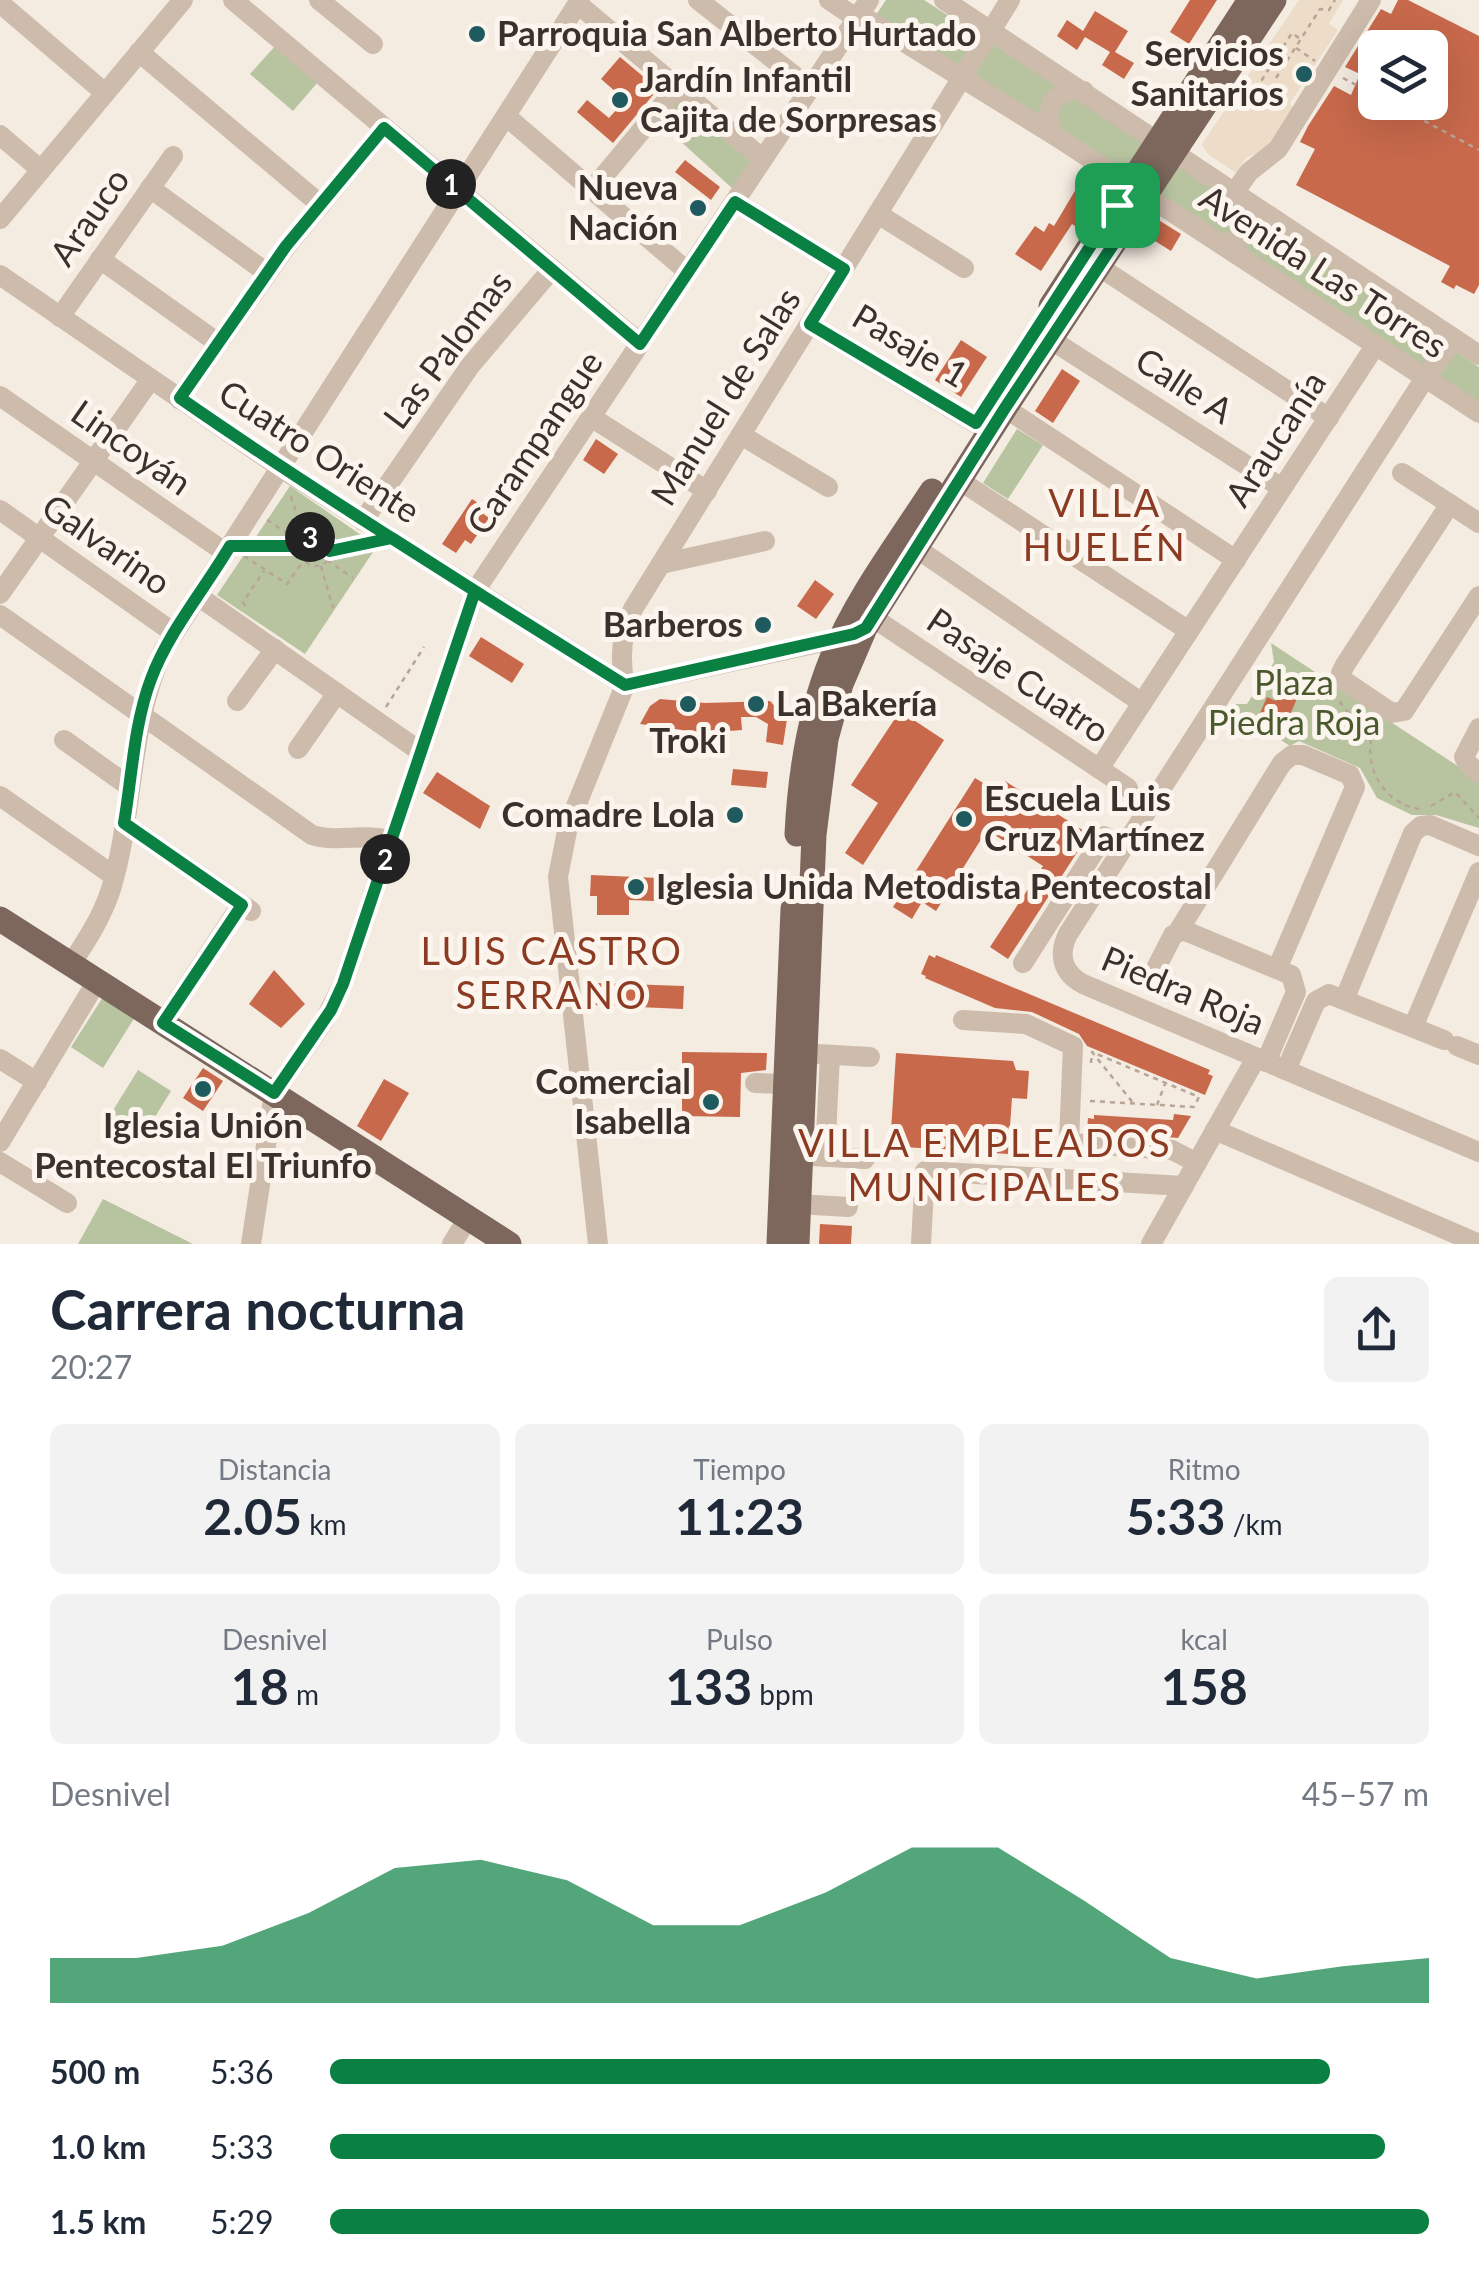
<!DOCTYPE html>
<html lang="es">
<head>
<meta charset="utf-8">
<style>
	body { margin:0; font-family:Lato,sans-serif; background:#f2f2f3; color:#1f2937; height:100vh; display:flex; flex-direction:column; font-size:38px; white-space:nowrap }
	* { box-sizing:border-box; margin:0 }
	p { font-size:32px; color:#747a83 }
	.icon { flex:none; width:55px; height:55px; fill:none; stroke:currentColor; stroke-width:2; stroke-linecap:round; stroke-linejoin:round }
	.map { position:relative; height:1244px; overflow:hidden }
	.panel { display:flex; flex-direction:column; background:#fff; flex:1 }
	.panel>* { flex:none }
	.tools { position:absolute; left:1358px; top:30px; display:grid; gap:20px }
	.tools a { display:grid; place-items:center; width:90px; height:90px; border-radius:15px; background:#fff; box-shadow:0 10px 40px #0002; font-size:50px }
	.pin { position:absolute; display:grid; place-items:center; width:85px; height:85px; color:#fff; margin:-42px; border-radius:20px; box-shadow:0 5px 15px #0006 }
	.km { position:absolute; width:50px; height:50px; margin:-25px; border-radius:50%; background:#222; color:#fff; font-size:28px; line-height:50px; text-align:center }
	.round { display:grid; place-items:center; flex:none; width:105px; height:105px; border-radius:15px; background:#f2f2f3 }
	.summary { display:flex; align-items:center; justify-content:space-between; height:170px; padding:0 50px }
	h1 { font-size:55px; font-weight:700; line-height:75px }
	.stats { display:grid; grid-template-columns:repeat(3,1fr); gap:15px; height:170px; padding:10px 50px }
	.stats div { display:grid; align-content:center; border-radius:15px; background:#f2f2f3; text-align:center }
	.stats b { font-size:50px; font-weight:700 }
	.stats small { font-size:28px; font-weight:400 }
	.stats p { font-size:28px }
	.chart { height:280px; padding:20px 50px }
	.chart p { display:flex; justify-content:space-between }
	.chart svg { width:100%; height:180px; margin-top:10px; fill:#0b8043; opacity:.7 }
	ul { padding:0 50px; list-style:none; font-size:32px }
	li { display:grid; grid-template-columns:160px 120px 1fr; align-items:center; height:75px }
	li i { height:25px; border-radius:12px; background:#0b8043 }
	.map>svg:first-child { display:block }
	.green { fill:#b8c4a0 }
	.plaza { fill:#ecdcc8 }
	.building { fill:#c8694b; fill-rule:evenodd }
	.lines { fill:none; stroke-linecap:round; stroke-linejoin:round }
	.path { stroke:#b9a596; stroke-width:2.5; stroke-dasharray:5 5; stroke-linecap:butt }
	.minor { stroke:#cdbbac; stroke-width:20 }
	.major { stroke:#7d675c; stroke-width:25 }
	.route-casing { stroke:#fff; stroke-width:20 }
	.route { stroke:#0b8043; stroke-width:12 }
	.poi-dot { fill:#1f5a5e; stroke:#fbf5ee; stroke-width:4 }
	.labels { text-anchor:middle; stroke-width:10; stroke-linejoin:round; paint-order:stroke }
	.poi-label { font-size:35px; font-weight:bold; fill:#3b302b; stroke:#fbf5ee; text-anchor:start }
	.street-label { font-size:35px; fill:#3b302b; stroke:#fbf5ee }
	.park-label { font-size:35px; fill:#4a5a2e; stroke:#fbf5ee }
	.neighbourhood-label { font-size:38px; letter-spacing:2.5px; fill:#8c3b22; stroke:#fbf5ee }
</style>
</head>
<body>
<div class="map">
<svg width="1479" height="1244" viewBox="0 0 1479 1244">
	<rect width="100%" height="100%" fill="#f4ebe1"/>
	<g class="green">
		<path d="M886,0H924L1153,147L1479,367V404L874,18Z"/>
		<path d="M276,45L318,82L293,111L250,74Z"/>
		<path d="M678,95L755,159L732,188L657,120Z"/>
		<path d="M1017,429L1043,445L1008,499L983,483Z"/>
		<path d="M290,486L377,546L305,654L217,595Z"/>
		<path d="M1271,643L1479,780V828L1436,815H1412L1377,798L1360,768L1299,741L1290,746L1263,728L1259,734L1229,713L1236,704H1247L1274,662Z"/>
		<path d="M103,997L135,1017L103,1068L71,1047Z"/>
		<path d="M138,1070L171,1091L140,1141L107,1120Z"/>
		<path d="M103,1199L193,1244H78Z"/>
	</g>
	<path class="plaza" d="M1299,0H1343L1329,24L1338,30L1290,103L1293,110L1270,147L1246,158L1236,173L1208,154L1202,144Z"/>
	<g class="building">
		<path d="M1190,0H1217L1189,44L1170,32Z"/>
		<path d="M1398,0H1408L1479,36V285L1474,294L1456,285L1454,289L1441,282L1450,266L1296,185L1315,149L1300,142L1308,126L1334,86L1351,95L1360,74L1345,67L1381,9L1391,14ZM1375,48H1430V102H1375Z"/>
		<path d="M1095,11L1128,31L1115,52L1134,63L1124,79L1102,65L1110,52L1085,37L1077,50L1057,36L1067,20L1083,31Z"/>
		<path d="M620,57L658,89L613,143L577,112L587,100L609,118L625,100L601,79Z"/>
		<path d="M685,160L720,187L711,200L675,172Z"/>
		<path d="M1085,174L1099,182L1075,226L1072,224L1041,271L1015,254L1035,226L1044,232L1049,223L1054,226Z"/>
		<path d="M1152,216L1181,234L1171,251L1142,233Z"/>
		<path d="M961,340L987,357L961,397L935,380Z"/>
		<path d="M1062,369L1080,381L1053,423L1035,411Z"/>
		<path d="M596,439L618,454L604,474L583,460Z"/>
		<path d="M472,499L484,507L481,512L489,518L471,544L465,540L456,553L442,544Z"/>
		<path d="M815,580L834,594L816,619L797,606Z"/>
		<path d="M481,637L524,664L512,683L469,656Z"/>
		<path d="M1282,687L1299,694L1289,717L1274,711L1268,724L1257,720L1267,697L1276,701Z"/>
		<path d="M660,699L705,703L770,701L787,719L783,745L766,742L768,724L756,717H741L742,730L703,733L640,724L650,706Z"/>
		<path d="M900,711L944,740L863,865L845,853L878,803L851,785Z"/>
		<path d="M733,769L768,772L766,788L731,785Z"/>
		<path d="M437,772L490,806L480,829L423,793Z"/>
		<path d="M975,778L998,792L1005,781L1089,834L1008,959L990,947L1043,866L987,830L936,911L922,902L912,919L893,907Z"/>
		<path d="M591,875L681,879L680,902L629,900V915H597V896H590Z"/>
		<path d="M929,955L935,958L936,955L1210,1070L1208,1074L1213,1076L1205,1095L1087,1046L1079,1034L1032,1012L995,1008L925,978L926,976L921,974Z"/>
		<path d="M274,970L305,1004L281,1028L249,1004Z"/>
		<path d="M595,983L684,986L683,1009L594,1005Z"/>
		<path d="M682,1052L767,1053L766,1070L741,1073L740,1117L682,1116Z"/>
		<path d="M896,1053L1013,1061L1016,1070L1029,1071L1027,1099L1012,1098L1008,1154L890,1146Z"/>
		<path d="M203,1068L223,1081L203,1111L183,1098Z"/>
		<path d="M384,1079L409,1093L381,1141L357,1126Z"/>
		<path d="M1174,1114L1191,1116L1178,1138L1087,1130L1088,1118L1094,1119V1115L1173,1120Z"/>
		<path d="M820,1224L852,1226L851,1244H819Z"/>
	</g>
	<g class="lines">
		<g class="path">
			<path d="M1296,48L1315,61"/>
			<path d="M1276,78L1320,9L1329,10L1335,0"/>
			<path d="M1343,78L1375,95"/>
			<path d="M1256,89L1292,33L1299,38"/>
			<path d="M1389,102L1479,150"/>
			<path d="M291,496L305,541"/>
			<path d="M267,520L302,543"/>
			<path d="M320,535L329,521"/>
			<circle cx="316" cy="551" r="15"/>
			<path d="M251,546H302"/>
			<path d="M332,551L368,543"/>
			<path d="M244,556L287,584L304,560"/>
			<path d="M327,560L353,578"/>
			<path d="M321,566L333,608"/>
			<path d="M245,606L243,602L264,571"/>
			<path d="M1303,674L1328,689"/>
			<path d="M1333,694L1349,713L1351,723L1371,741C1366,773 1387,804 1419,809"/>
			<path d="M386,707L424,647"/>
			<path d="M1431,806L1455,792L1479,818"/>
			<path d="M1091,1063L1092,1052L1134,1104"/>
			<path d="M1090,1101L1194,1107L1199,1097L1092,1052"/>
			<path d="M1157,1105L1165,1084"/>
		</g>
		<g class="minor">
			<path d="M233,0L640,343"/>
			<path d="M319,0L373,44"/>
			<path d="M698,0L810,88"/>
			<path d="M829,0L856,18"/>
			<path d="M944,0L1479,355"/>
			<path d="M0,3L105,93"/>
			<path d="M578,4L763,159"/>
			<path d="M859,14L1054,135L1479,413"/>
			<path d="M139,52L321,205"/>
			<path d="M506,116L688,272"/>
			<path d="M0,135L41,170"/>
			<path d="M1054,135L1048,118L1053,100L1070,90L1084,91"/>
			<path d="M150,188L267,273"/>
			<path d="M592,190L677,88"/>
			<path d="M1234,193L1249,172L1278,149L1371,0"/>
			<path d="M735,202L844,269"/>
			<path d="M878,214L964,268"/>
			<path d="M0,219L183,0"/>
			<path d="M1222,244C1246,242 1257,224 1247,202"/>
			<path d="M100,259L218,343"/>
			<path d="M1098,266L1329,418"/>
			<path d="M0,275L284,470L625,685L841,638"/>
			<path d="M60,317L173,156"/>
			<path d="M810,324L975,423"/>
			<path d="M1050,339L1282,488"/>
			<path d="M1455,339L1425,378L1068,934C1058,954 1062,973 1083,984L1479,1152"/>
			<path d="M0,396L226,553"/>
			<path d="M179,399L286,247L384,128"/>
			<path d="M1005,408L1236,560"/>
			<path d="M591,417L707,491"/>
			<path d="M741,435L828,487"/>
			<path d="M1402,473L1479,523"/>
			<path d="M959,480L1189,631"/>
			<path d="M1450,504L1345,665L1341,673L1343,680L1392,713L1404,711L1479,596"/>
			<path d="M0,510L174,633"/>
			<path d="M363,521L470,366L552,269"/>
			<path d="M916,548L1142,703"/>
			<path d="M661,564L765,541"/>
			<path d="M0,594L151,379"/>
			<path d="M198,596L421,752"/>
			<path d="M0,615L312,835C337,843 364,833 391,840"/>
			<path d="M872,617L1128,788"/>
			<path d="M625,685C619,658 621,634 633,609L1010,0"/>
			<path d="M237,701L275,649"/>
			<path d="M1479,728L1464,757L1468,764L1479,773"/>
			<path d="M64,740L130,787"/>
			<path d="M298,749L337,693"/>
			<path d="M1099,769L1375,346"/>
			<path d="M0,796L114,876"/>
			<path d="M124,823L251,911"/>
			<path d="M1179,930L1282,763L1292,755H1303L1350,775L1355,787L1277,969"/>
			<path d="M1023,963L1104,836L1123,848"/>
			<path d="M71,964C87,940 102,917 111,889C135,810 128,725 164,649L580,0"/>
			<path d="M1149,982L1173,935L1183,930L1291,975L1296,992L1266,1062"/>
			<path d="M1345,998L1413,833L1421,826L1430,825L1479,846"/>
			<path d="M963,1020L1026,1024L1073,1046L1069,1141L1072,1143L1172,1150L1197,1163"/>
			<path d="M163,1023L241,905"/>
			<path d="M1413,1027L1479,872"/>
			<path d="M1457,1046L1479,1055"/>
			<path d="M817,1054L870,1057"/>
			<path d="M0,1059L37,1082"/>
			<path d="M1286,1070L1316,1001L1329,994L1444,1040"/>
			<path d="M755,1083L785,1084"/>
			<path d="M1215,1130L1479,1244"/>
			<path d="M0,1142L97,981"/>
			<path d="M812,1156L865,1159"/>
			<path d="M825,1157L830,1055"/>
			<path d="M0,1162L67,1203"/>
			<path d="M798,1204L848,1207"/>
			<path d="M251,1244L274,1093L324,1021L343,984L475,591L869,0"/>
			<path d="M452,1244L468,1218"/>
			<path d="M598,1244L558,877L568,826L625,685"/>
			<path d="M921,1244L925,1171L1184,1186"/>
			<path d="M1151,1244L1256,1058"/>
		</g>
		<g class="major">
			<path d="M1051,306L1250,0"/>
			<path d="M797,834C800,774 809,714 832,658C856,599 897,545 932,491"/>
			<path d="M0,919L509,1244"/>
			<path d="M779,1244L793,909"/>
			<path d="M797,1244L814,835L826,739L841,684L865,628L1005,408L1274,0"/>
		</g>
	</g>
	<g class="lines">
		<defs>
			<path id="route" d="M1117,205L976,423L810,324L844,269L735,202L640,344L384,128L286,246L180,398C276,465 375,528 475,591L343,984L331,1010L274,1093L163,1023L242,905L124,823C132,776 134,724 151,679C169,631 204,590 230,546H302C306,537 314,535 324,538L330,551L392,538C423,558 455,578 486,598L625,685L854,634L866,628L1005,408L1146,195L1130,184L1117,205"/>
		</defs>
		<use href="#route" class="route-casing"/>
		<use href="#route" class="route"/>
	</g>
	<g class="poi-dot">
		<circle cx="477" cy="34" r="10"/>
		<circle cx="1304" cy="74" r="10"/>
		<circle cx="620" cy="100" r="10"/>
		<circle cx="698" cy="208" r="10"/>
		<circle cx="763" cy="625" r="10"/>
		<circle cx="688" cy="704" r="10"/>
		<circle cx="756" cy="704" r="10"/>
		<circle cx="735" cy="815" r="10"/>
		<circle cx="964" cy="819" r="10"/>
		<circle cx="636" cy="887" r="10"/>
		<circle cx="203" cy="1089" r="10"/>
		<circle cx="711" cy="1102" r="10"/>
	</g>
	<g class="labels">
		<g class="poi-label">
			<text x="497" y="46">Parroquia San Alberto Hurtado</text>
			<text x="1284" y="66" text-anchor="end">Servicios<tspan x="1284" dy="40">Sanitarios</tspan></text>
			<text x="640" y="92">Jardín Infantil<tspan x="640" dy="40">Cajita de Sorpresas</tspan></text>
			<text x="678" y="200" text-anchor="end">Nueva<tspan x="678" dy="40">Nación</tspan></text>
			<text x="743" y="637" text-anchor="end">Barberos</text>
			<text x="776" y="716">La Bakería</text>
			<text x="688" y="753" text-anchor="middle">Troki</text>
			<text x="984" y="811">Escuela Luis<tspan x="984" dy="40">Cruz Martínez</tspan></text>
			<text x="715" y="827" text-anchor="end">Comadre Lola</text>
			<text x="656" y="899">Iglesia Unida Metodista Pentecostal</text>
			<text x="691" y="1094" text-anchor="end">Comercial<tspan x="691" dy="40">Isabella</tspan></text>
			<text x="203" y="1138" text-anchor="middle">Iglesia Unión<tspan x="203" dy="40">Pentecostal El Triunfo</tspan></text>
		</g>
		<g class="street-label">
			<text transform="translate(90 217) rotate(-55)" y="12">Arauco</text>
			<text transform="translate(1323 272) rotate(33)" y="12">Avenida Las Torres</text>
			<text transform="translate(910 346) rotate(31)" y="12">Pasaje 1</text>
			<text transform="translate(448 350) rotate(-53)" y="12">Las Palomas</text>
			<text transform="translate(1184 386) rotate(33)" y="12">Calle A</text>
			<text transform="translate(726 397) rotate(-58)" y="12">Manuel de Salas</text>
			<text transform="translate(1276 439) rotate(-57)" y="12">Araucanía</text>
			<text transform="translate(535 443) rotate(-56)" y="12">Carampangue</text>
			<text transform="translate(131 448) rotate(35)" y="12">Lincoyán</text>
			<text transform="translate(319 452) rotate(33)" y="12">Cuatro Oriente</text>
			<text transform="translate(106 545) rotate(35)" y="12">Galvarino</text>
			<text transform="translate(1018 676) rotate(34)" y="12">Pasaje Cuatro</text>
			<text transform="translate(1183 991) rotate(23)" y="12">Piedra Roja</text>
		</g>
		<g class="park-label">
			<text x="1294" y="695">Plaza<tspan x="1294" dy="40">Piedra Roja</tspan></text>
		</g>
		<g class="neighbourhood-label">
			<text x="1105" y="517">VILLA<tspan x="1105" dy="44">HUELÉN</tspan></text>
			<text x="552" y="965">LUIS CASTRO<tspan x="552" dy="44">SERRANO</tspan></text>
			<text x="985" y="1157">VILLA EMPLEADOS<tspan x="985" dy="44">MUNICIPALES</tspan></text>
		</g>
	</g>
</svg>
<div class="tools">
<a><svg class="icon" aria-label="layers" viewBox="0 0 24 24"><path d="M12 4l9 5-9 5-9-5zM3 14l9 5 9-5"/></svg></a>
</div>
<div class="pin" style="left:1117px;top:205px;background:#1e9e55"><svg class="icon" aria-label="arrive" viewBox="0 0 24 24"><path d="M6 21V4h12l-3 4 3 4H6"/></svg></div>
<b class="km" style="left:451px;top:184px">1</b>
<b class="km" style="left:385px;top:859px">2</b>
<b class="km" style="left:310px;top:537px">3</b>
</div>
<section class="panel">
<div class="summary"><div><h1>Carrera nocturna</h1><p>20:27</p></div><a class="round"><svg class="icon" aria-label="share" viewBox="0 0 24 24"><path d="M12 15V3M7 8l5-5 5 5M5 13v7h14v-7"/></svg></a></div>
<div class="stats">
<div><p>Distancia</p><b>2.05<small> km</small></b></div>
<div><p>Tiempo</p><b>11:23</b></div>
<div><p>Ritmo</p><b>5:33<small> /km</small></b></div>
</div>
<div class="stats">
<div><p>Desnivel</p><b>18<small> m</small></b></div>
<div><p>Pulso</p><b>133<small> bpm</small></b></div>
<div><p>kcal</p><b>158</b></div>
</div>
<div class="chart"><p><span>Desnivel</span>45–57 m</p>
<svg viewBox="0 0 160 44" preserveAspectRatio="none"><path d="M0 44V33L10 33L20 30L30 22L40 11L50 9L60 14L70 25L80 25L90 17L100 6L110 6L120 19L130 33L140 38L150 35L160 33V44z"/></svg>
</div>
<ul>
<li><b>500 m</b>5:36<i style="width:91%"></i></li>
<li><b>1.0 km</b>5:33<i style="width:96%"></i></li>
<li><b>1.5 km</b>5:29<i style="width:100%"></i></li>
</ul>
</section>
</body>
</html>
